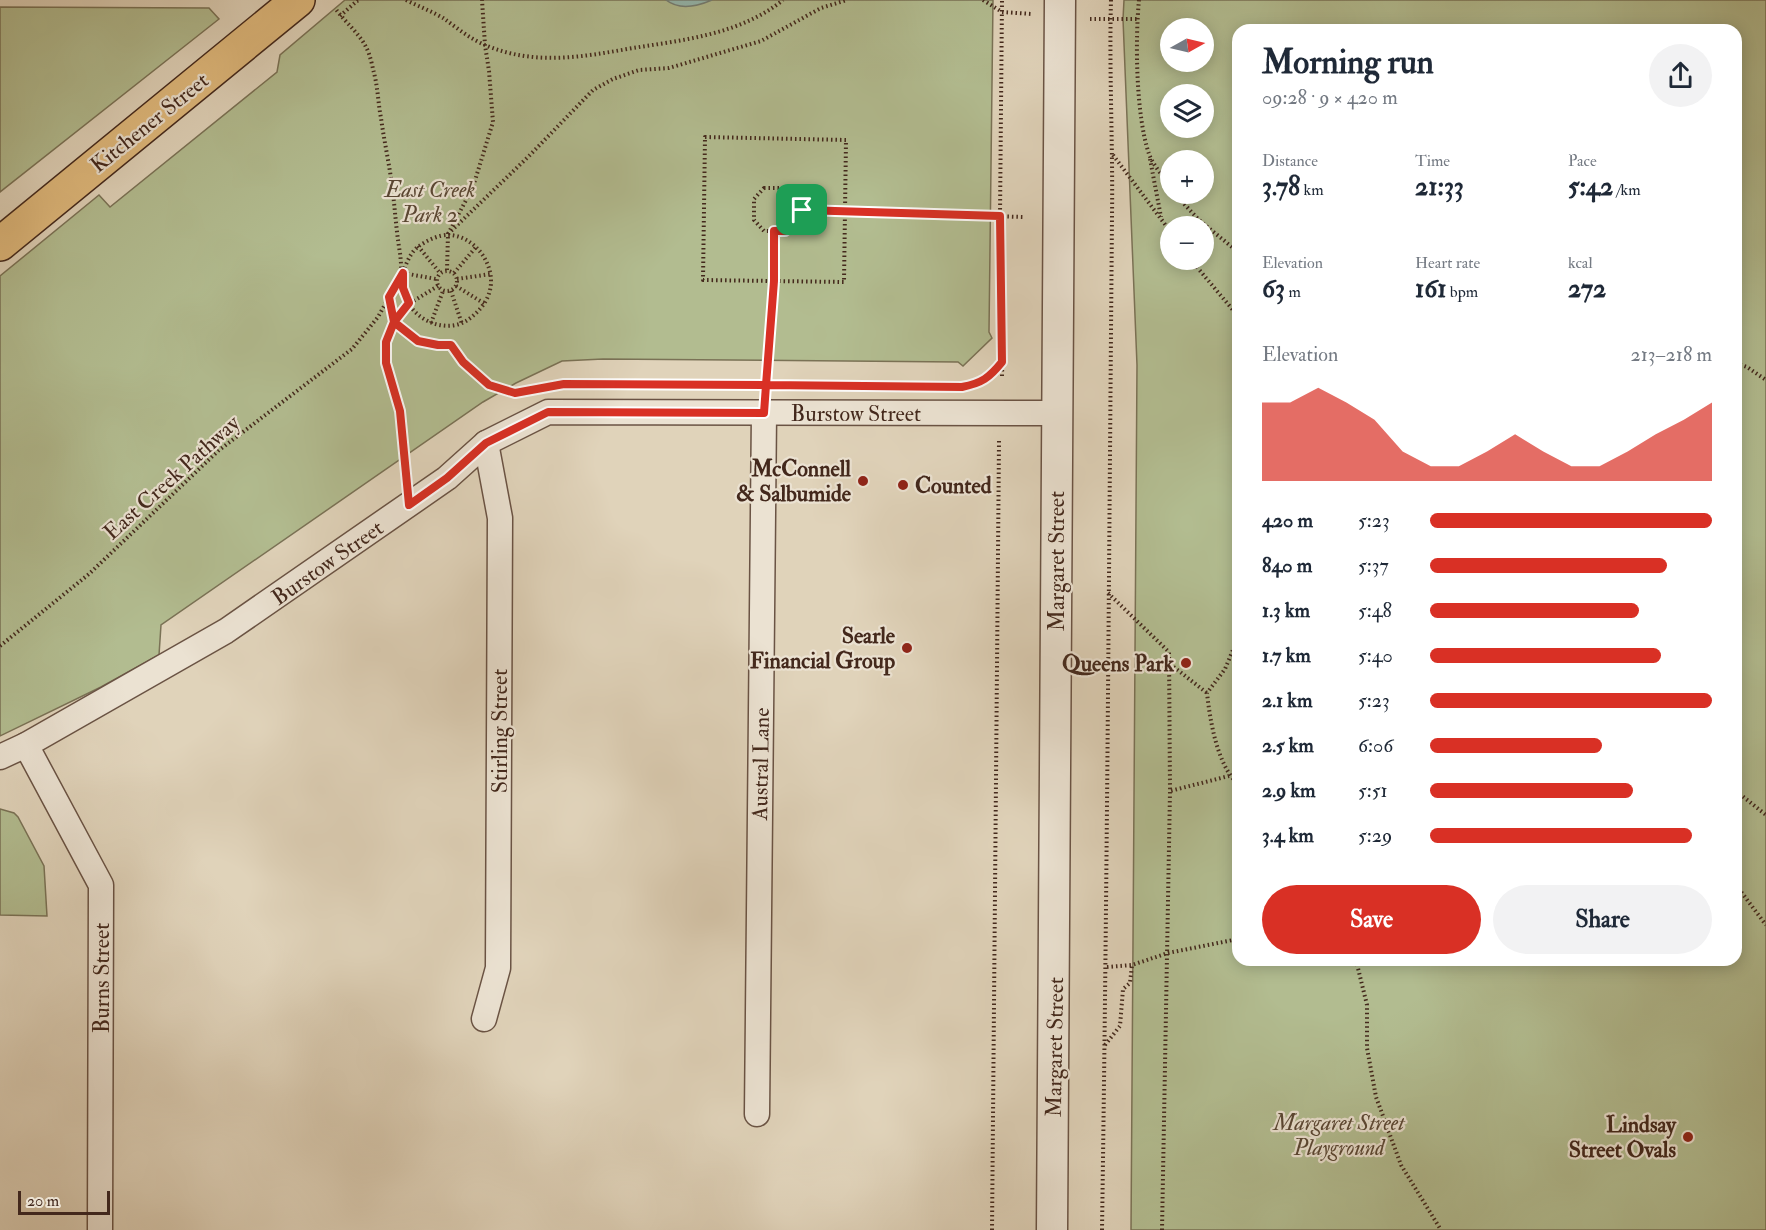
<!DOCTYPE html>
<html lang="en">
<head>
<meta charset="utf-8">
<style>
	body { margin:0; font-family:"IM FELL Double Pica",serif; background:#f2f2f3; color:#1f2937; height:100vh; display:flex; flex-direction:column; font-size:22px; white-space:nowrap }
	* { box-sizing:border-box; margin:0 }
	p { font-size:20px; color:#747a83 }
	.icon { flex:none; width:33px; height:33px; fill:none; stroke:currentColor; stroke-width:2; stroke-linecap:round; stroke-linejoin:round }
	.map { position:relative; flex:1; overflow:hidden }
	.details { position:absolute; left:1232px; top:24px; width:510px; height:942px; display:flex; flex-direction:column; background:#fff; border-radius:18px; box-shadow:0 3px 15px #0003 }
	.details>* { flex:none }
	.needle { width:39px; rotate:82deg }
	.controls { position:absolute; left:1160px; top:18px; display:grid; gap:12px }
	.controls a { display:grid; place-items:center; width:54px; height:54px; border-radius:50%; background:#fff; box-shadow:0 3px 15px #0003; font-size:30px }
	.scale { position:absolute; left:18px; bottom:15px; width:92px; box-sizing:border-box; padding-left:6px; border:3px solid #43281c; border-top:0; font-size:16px; line-height:21px; white-space:nowrap; color:#43281c; -webkit-text-stroke:4px #ebe2d2; paint-order:stroke }
	.pin { position:absolute; display:grid; place-items:center; width:51px; height:51px; color:#fff; margin:-26px; border-radius:12px; box-shadow:0 3px 9px #0006 }
	.round { display:grid; place-items:center; flex:none; width:63px; height:63px; border-radius:32px; background:#f2f2f3 }
	.summary { display:flex; align-items:center; justify-content:space-between; height:102px; padding:0 30px }
	h1 { font-size:33px; font-weight:700; line-height:45px }
	.figures { display:grid; grid-template-columns:repeat(3,1fr); gap:9px; height:102px; padding:6px 30px }
	.figures div { display:grid; align-content:center }
	.figures b { font-size:26px; font-weight:700 }
	.figures small { font-size:16px; font-weight:400 }
	.figures p { font-size:16px }
	.chart { height:168px; padding:12px 30px }
	.chart p { display:flex; justify-content:space-between }
	.chart svg { width:100%; height:108px; margin-top:6px; fill:#d93025; opacity:.7 }
	.primary-button { display:flex; gap:12px; margin-top:auto; padding:12px 30px }
	.primary-button a { flex:1; height:69px; border-radius:36px; background:#d93025; color:#fff; font-size:24px; font-weight:700; line-height:69px; text-align:center }
	.primary-button a+a { background:#f2f2f3; color:#1f2937 }
	ul { padding:0 30px; list-style:none; font-size:20px }
	li { display:grid; grid-template-columns:96px 72px 1fr; align-items:center; height:45px }
	li i { height:15px; border-radius:8px; background:#d93025 }
	.map>svg:first-child { display:block }
	.green { fill:#b2bc90; stroke:#7a7256; stroke-width:1.5; fill-rule:evenodd }
	.water { fill:#94b8af; stroke:#747e74; stroke-width:1.5 }
	.lines { fill:none; stroke-linecap:round; stroke-linejoin:round }
	.minor-casing { stroke:#6a5344; stroke-width:27 }
	.tertiary-casing { stroke:#6a5344; stroke-width:33 }
	.primary-casing { stroke:#43281c; stroke-width:36 }
	.path { stroke:#43281c; stroke-width:4; stroke-dasharray:1.5 3; stroke-linecap:butt }
	.minor { stroke:#ebe2d2; stroke-width:24 }
	.tertiary { stroke:#ebe2d2; stroke-width:30 }
	.primary { stroke:#e0ba7d; stroke-width:33 }
	.route-casing { stroke:#fff; stroke-width:12 }
	.route { stroke:#d93025; stroke-width:8 }
	.poi-dot { fill:#8f2418; stroke:#ebe2d2; stroke-width:2 }
	.labels { text-anchor:middle; stroke-width:4.5; stroke-linejoin:round; paint-order:stroke }
	.street-label { font-size:22px; fill:#43281c; stroke:#ebe2d2 }
	.park-label { font-size:22px; font-style:italic; fill:#594633; stroke:#ebe2d2 }
	.poi-label { font-size:22px; font-weight:bold; fill:#43281c; stroke:#ebe2d2; text-anchor:end }
</style>
</head>
<body>
<div class="map">
<svg width="1766" height="1230" viewBox="0 0 1766 1230">
	<rect width="100%" height="100%" fill="#e0d3ba"/>
	<filter id="stains"><feTurbulence type="fractalNoise" baseFrequency=".00333" numOctaves="4"/><feColorMatrix values="0 0 0 0 .2 0 0 0 0 .09 0 0 0 0 .02 0 0 0 .5 -.17"/></filter>
	<radialGradient id="worn" r=".72"><stop offset=".6" stop-color="#630" stop-opacity="0"/><stop offset="1" stop-color="#630" stop-opacity=".3"/></radialGradient>
	<g class="green">
		<path d="M345,0H993L989,332L992,338L963,366L958,362L603,359L562,361L516,383L483,402L161,625L159,655L101,687L0,736V276L99,195L110,207L277,72L280,55Z"/>
		<path d="M1124,0H1766V1230H1131L1137,365L1123,19ZM1170,28H1203V62H1170ZM1238,30H1736V960H1238ZM1170,94H1203V128H1170ZM1170,160H1203V194H1170ZM1170,226H1203V260H1170Z"/>
		<path d="M0,7L209,8L219,19L0,192Z"/>
		<path d="M0,809L14,813L18,817L44,866L47,916L0,915Z"/>
	</g>
	<path class="water" d="M666,0H712C698,6 680,11 666,0Z"/>
	<g class="lines">
		<defs>
			<g id="minor">
				<path d="M26,745L101,885L100,1230"/>
				<path d="M0,757L26,745L226,631L447,478L486,443L548,412L1056,413"/>
				<path d="M484,1019L498,968L500,518L486,443"/>
				<path d="M757,1114L764,413"/>
			</g>
			<path id="tertiary" d="M1052,1230L1060,0"/>
			<path id="primary" d="M0,244L298,0"/>
		</defs>
		<use href="#minor" class="minor-casing"/>
		<use href="#tertiary" class="tertiary-casing"/>
		<use href="#primary" class="primary-casing"/>
		<g class="path">
			<path d="M406,0C418,6 431,11 443,18C456,27 470,39 485,45C535,66 582,57 633,48C684,40 741,34 783,0"/>
			<path d="M983,0L1002,12L1032,14"/>
			<path d="M1139,0C1135,41 1136,116 1149,154C1153,165 1163,176 1170,186"/>
			<path d="M340,16L357,1L361,0"/>
			<path d="M1090,19H1137"/>
			<path d="M705,137L846,140L844,282L703,280Z"/>
			<path d="M1113,155L1170,231"/>
			<path d="M1150,159L1161,217"/>
			<path d="M764,188H785L796,199V221L785,231H764L754,220V199Z"/>
			<path d="M1175,194L1199,220L1238,252"/>
			<path d="M796,210L1024,217"/>
			<path d="M448,234L529,156L593,90L613,79L639,70L669,68L761,41L821,8L847,0"/>
			<path d="M418,246L440,273"/>
			<path d="M1191,260L1238,316"/>
			<path d="M447,270L448,234L473,187L493,122L489,71L485,45L482,0"/>
			<circle cx="447" cy="281" r="10"/>
			<path d="M403,273L436,279"/>
			<path d="M454,273L476,247"/>
			<path d="M457,279L491,274"/>
			<path d="M456,286L485,304"/>
			<path d="M451,291L462,324"/>
			<path d="M389,297L394,322L418,341L438,345L451,344C467,368 491,397 522,393"/>
			<path d="M431,323L443,291"/>
			<path d="M1736,363L1747,367L1766,380"/>
			<path d="M1002,376L1003,341L1000,216L1002,0"/>
			<path d="M975,384L991,376L1002,362"/>
			<path d="M766,386L774,281L775,231"/>
			<path d="M406,473L400,411L385,363L386,342L394,322L407,305L438,286"/>
			<path d="M1108,593L1169,652L1170,791L1229,776"/>
			<path d="M1238,638L1225,669L1207,693C1210,720 1217,765 1238,784"/>
			<path d="M0,646L89,574L218,451L352,349L378,317L401,276C406,266 409,253 419,246C426,241 440,234 449,235C475,236 496,265 490,290C487,303 477,314 466,321C446,333 417,321 408,302C401,287 402,269 400,253C396,230 395,208 392,185C389,163 384,140 381,118C378,103 378,88 374,73C372,65 370,54 366,47C359,33 344,21 335,8"/>
			<path d="M1170,664L1207,693"/>
			<path d="M1736,791L1766,815"/>
			<path d="M1736,885L1766,925"/>
			<path d="M1356,960L1367,1005V1048L1376,1097L1401,1165L1441,1230"/>
			<path d="M1107,967L1132,965L1168,953L1238,939"/>
			<path d="M1105,1045L1120,1026L1123,989L1130,983L1132,965"/>
			<path d="M992,1230L999,441"/>
			<path d="M1102,1230C1107,892 1109,554 1112,216C1113,144 1109,72 1111,0"/>
			<path d="M1162,1230L1170,791"/>
		</g>
		<use href="#minor" class="minor"/>
		<use href="#tertiary" class="tertiary"/>
		<use href="#primary" class="primary"/>
	</g>
	<g class="lines">
		<defs>
			<path id="route" d="M802,210H796V221L785,231H774V281L766,385L564,384L515,393L489,385L463,362L451,345H438L418,341L394,322L389,297L403,273V288L409,303L394,322L386,342V363L400,411L409,505L447,478L486,443L548,412L764,413L766,385L962,387C982,383 989,378 1002,362L1000,216L802,210"/>
		</defs>
		<use href="#route" class="route-casing"/>
		<use href="#route" class="route"/>
	</g>
	<g class="poi-dot">
		<circle cx="863" cy="481" r="6"/>
		<circle cx="903" cy="485" r="6"/>
		<circle cx="907" cy="648" r="6"/>
		<circle cx="1186" cy="663" r="6"/>
		<circle cx="1688" cy="1137" r="6"/>
	</g>
	<g class="labels">
		<g class="street-label">
			<text transform="translate(149 122) rotate(-39)" y="8">Kitchener Street</text>
			<text x="856" y="421">Burstow Street</text>
			<text transform="translate(171 477) rotate(-42)" y="8">East Creek Pathway</text>
			<text transform="translate(1056 561) rotate(-90)" y="8">Margaret Street</text>
			<text transform="translate(327 562) rotate(-35)" y="8">Burstow Street</text>
			<text transform="translate(499 731) rotate(-90)" y="8">Stirling Street</text>
			<text transform="translate(760 764) rotate(-89)" y="8">Austral Lane</text>
			<text transform="translate(101 978) rotate(-90)" y="8">Burns Street</text>
			<text transform="translate(1054 1047) rotate(-89)" y="8">Margaret Street</text>
		</g>
		<g class="park-label">
			<text x="430" y="197">East Creek<tspan x="430" dy="25">Park 2</tspan></text>
			<text x="1339" y="1130">Margaret Street<tspan x="1339" dy="25">Playground</tspan></text>
		</g>
		<g class="poi-label">
			<text x="851" y="476">McConnell<tspan x="851" dy="25">&amp; Salbumide</tspan></text>
			<text x="915" y="493" text-anchor="start">Counted</text>
			<text x="895" y="643">Searle<tspan x="895" dy="25">Financial Group</tspan></text>
			<text x="1174" y="671">Queens Park</text>
			<text x="1676" y="1132">Lindsay<tspan x="1676" dy="25">Street Ovals</tspan></text>
		</g>
	</g>
	<rect width="100%" height="100%" filter="url(#stains)"/>
	<rect width="100%" height="100%" fill="url(#worn)"/>
</svg>
<div class="controls">
<a><svg class="needle" viewBox="-14 -14 28 28"><path d="M0-13l5 13h-10z" fill="#e53935"/><path d="M0 13l5-13h-10z" fill="#747a83"/></svg></a>
<a><svg class="icon" aria-label="layers" viewBox="0 0 24 24"><path d="M12 4l9 5-9 5-9-5zM3 14l9 5 9-5"/></svg></a>
<a>+</a>
<a>−</a>
</div>
<div class="scale">20 m</div>
<div class="pin" style="left:802px;top:210px;background:#1e9e55"><svg class="icon" aria-label="arrive" viewBox="0 0 24 24"><path d="M6 21V4h12l-3 4 3 4H6"/></svg></div>
<section class="details">
<div class="summary"><div><h1>Morning run</h1><p>09:28 · 9 × 420 m</p></div><a class="round"><svg class="icon" aria-label="share" viewBox="0 0 24 24"><path d="M12 15V3M7 8l5-5 5 5M5 13v7h14v-7"/></svg></a></div>
<div class="figures">
<div><p>Distance</p><b>3.78<small> km</small></b></div>
<div><p>Time</p><b>21:33</b></div>
<div><p>Pace</p><b>5:42<small> /km</small></b></div>
</div>
<div class="figures">
<div><p>Elevation</p><b>63<small> m</small></b></div>
<div><p>Heart rate</p><b>161<small> bpm</small></b></div>
<div><p>kcal</p><b>272</b></div>
</div>
<div class="chart"><p><span>Elevation</span>213–218 m</p>
<svg viewBox="0 0 160 44" preserveAspectRatio="none"><path d="M0 44V12L10 12L20 6L30 12L40 19L50 32L60 38L70 38L80 32L90 25L100 32L110 38L120 38L130 32L140 25L150 19L160 12V44z"/></svg>
</div>
<ul>
<li><b>420 m</b>5:23<i style="width:100%"></i></li>
<li><b>840 m</b>5:37<i style="width:84%"></i></li>
<li><b>1.3 km</b>5:48<i style="width:74%"></i></li>
<li><b>1.7 km</b>5:40<i style="width:82%"></i></li>
<li><b>2.1 km</b>5:23<i style="width:100%"></i></li>
<li><b>2.5 km</b>6:06<i style="width:61%"></i></li>
<li><b>2.9 km</b>5:51<i style="width:72%"></i></li>
<li><b>3.4 km</b>5:29<i style="width:93%"></i></li>
</ul>
<div class="primary-button"><a>Save</a><a>Share</a></div>
</section>
</div>
</body>
</html>
